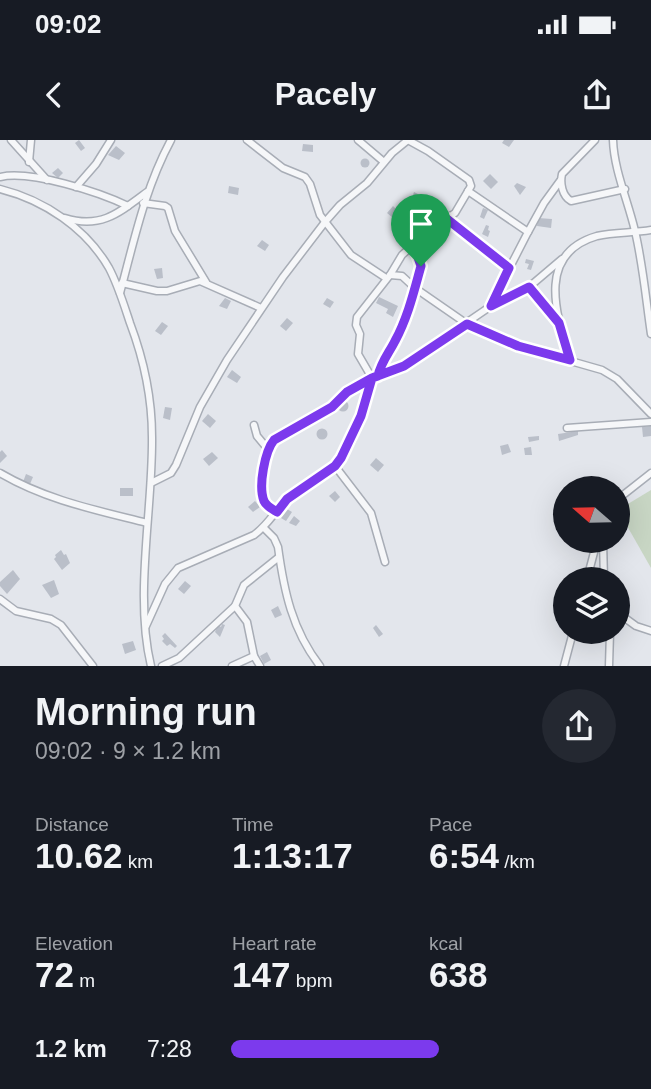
<!DOCTYPE html>
<html lang="en">
<head>
<meta charset="utf-8">
<style>
	body { margin:0; font-family:Arial,sans-serif; background:#242831; color:#f1f3f6; height:100vh; display:flex; flex-direction:column; font-size:26px; white-space:nowrap }
	* { box-sizing:border-box; margin:0 }
	p { font-size:23px; color:#9ea1a6 }
	.icon { flex:none; width:38px; height:38px; fill:none; stroke:currentColor; stroke-width:2; stroke-linecap:round; stroke-linejoin:round }
	.map { position:relative; height:526px; overflow:hidden }
	.details { display:flex; flex-direction:column; background:#171b24; flex:1 }
	.details>* { flex:none }
	.needle { width:46px; rotate:290deg }
	.controls { position:absolute; left:553px; top:336px; display:grid; gap:14px }
	.controls a { display:grid; place-items:center; width:77px; height:77px; border-radius:50%; background:#171b24; box-shadow:0 7px 28px #0002; font-size:35px }
	.pin { position:absolute; display:grid; place-items:center; width:60px; height:60px; color:#fff; margin:-72px -30px; border-radius:50% 50% 50% 0; rotate:-45deg; box-shadow:0 0 7px #0007 }
	.pin .icon { rotate:45deg }
	.round { display:grid; place-items:center; flex:none; width:74px; height:74px; border-radius:37px; background:#242831 }
	.head { display:flex; align-items:center; justify-content:space-between; height:119px; padding:0 35px }
	h1 { font-size:38px; font-weight:700; line-height:52px }
	.metrics { display:grid; grid-template-columns:repeat(3,1fr); gap:10px; height:119px; padding:7px 35px }
	.metrics div { display:grid; align-content:center }
	.metrics b { font-size:35px; font-weight:700 }
	.metrics small { font-size:19px; font-weight:400 }
	.metrics p { font-size:19px }
	ul { padding:0 35px; list-style:none; font-size:23px }
	li { display:grid; grid-template-columns:112px 84px 1fr; align-items:center; height:52px }
	li i { height:18px; border-radius:9px; background:#7c3aed }
	.status { display:flex; justify-content:space-between; align-items:center; height:49px; padding:0 35px; background:#171b24; direction:ltr }
	.status svg { height:19px; fill:currentColor }
	header { display:flex; justify-content:space-between; align-items:center; height:91px; padding:0 35px; background:#171b24; font-size:32px; font-weight:700 }
	.map>svg:first-child { display:block }
	.green { fill:#c8d6c4 }
	.building { fill:#babfc9 }
	.lines { fill:none; stroke-linecap:round; stroke-linejoin:round }
	.minor-casing { stroke:#a8adb6; stroke-width:9 }
	.minor { stroke:#f6f7f9; stroke-width:6 }
	.route-casing { stroke:#fff; stroke-width:14 }
	.route { stroke:#7c3aed; stroke-width:9 }
</style>
</head>
<body>
<div class="status"><b>09:02</b><svg viewBox="0 0 49 12"><path d="M0 12V9h3v3zM5 12V6h3v6zM10 12V3h3v9zM15 12V0h3v12zM26 1h20v11H26zM47 4h2v5h-2z"/></svg></div>
<header><svg class="icon" aria-label="back" viewBox="0 0 24 24"><path d="M15 5l-7 7 7 7"/></svg>Pacely<svg class="icon" aria-label="share" viewBox="0 0 24 24"><path d="M12 15V3M7 8l5-5 5 5M5 13v7h14v-7"/></svg></header>
<div class="map">
<svg width="651" height="526" viewBox="0 0 651 526">
	<rect width="100%" height="100%" fill="#e3e6ec"/>
	<path class="green" d="M651,350V428L618,370Z"/>
	<g class="building">
		<path d="M79,0L85,8L81,11L75,3Z"/>
		<path d="M504,0H514L509,7L502,3Z"/>
		<path d="M303,4L313,5V12L302,11Z"/>
		<path d="M116,6L125,13L119,20L108,15Z"/>
		<circle cx="365" cy="23" r="4.5"/>
		<path d="M58,28L63,33L58,38L52,33Z"/>
		<path d="M490,34L498,42L491,49L483,41Z"/>
		<path d="M517,43L526,47L520,55L514,46Z"/>
		<path d="M229,46L239,48L238,55L228,53Z"/>
		<path d="M414,52L428,59L426,62L413,55Z"/>
		<path d="M393,66L397,70L393,78L387,73Z"/>
		<path d="M483,68L488,70L484,79L480,77Z"/>
		<path d="M538,78L552,79L551,88L537,86Z"/>
		<path d="M486,85L489,86L488,90L490,91L488,97L482,94Z"/>
		<path d="M262,100L269,105L265,111L257,106Z"/>
		<path d="M526,119L534,121L531,130L527,129L529,124L525,123Z"/>
		<path d="M162,128L163,138L157,139L154,129Z"/>
		<path d="M379,157L398,166L393,177L386,173L388,169L376,163Z"/>
		<path d="M225,158L231,161L227,169L219,166Z"/>
		<path d="M327,158L334,162L330,168L323,164Z"/>
		<path d="M287,178L293,183L286,191L280,186Z"/>
		<path d="M162,182L168,186L161,195L155,191Z"/>
		<path d="M232,230L241,237L237,243L227,237Z"/>
		<circle cx="343" cy="266" r="5.5"/>
		<path d="M165,267L172,268L170,280L163,278Z"/>
		<path d="M208,274L216,281L210,288L202,281Z"/>
		<path d="M651,286V296L643,297L642,287Z"/>
		<circle cx="322" cy="294" r="5.5"/>
		<path d="M578,291V295L559,301L558,294Z"/>
		<path d="M539,296V300L529,302L528,297Z"/>
		<path d="M508,304L511,312L502,315L500,306Z"/>
		<path d="M531,307L532,315H525L524,308Z"/>
		<path d="M2,310L7,316L0,323V312Z"/>
		<path d="M212,312L218,318L209,326L203,319Z"/>
		<path d="M376,318L384,325L378,332L370,325Z"/>
		<path d="M26,334L33,337L30,344L23,342Z"/>
		<rect x="120" y="348" width="13" height="8"/>
		<path d="M335,351L340,357L335,362L329,356Z"/>
		<path d="M255,361L260,367L253,372L248,367Z"/>
		<path d="M287,369L292,372L286,381L281,378Z"/>
		<path d="M294,376L300,381L296,386L289,383Z"/>
		<path d="M61,410L64,415L66,414L70,423L62,430L54,419L56,417L55,415Z"/>
		<path d="M13,430L20,439L7,454L0,446V442Z"/>
		<path d="M54,440L59,454L51,458L42,445Z"/>
		<path d="M185,441L191,446L184,454L178,449Z"/>
		<path d="M278,466L282,475L275,478L271,470Z"/>
		<path d="M222,484L225,485L220,497L215,492L218,485L221,487Z"/>
		<path d="M376,485L383,494L379,497L373,488Z"/>
		<path d="M165,493L177,506L175,508L170,504L167,506L162,501L164,499L162,496Z"/>
		<path d="M133,501L136,510L125,514L122,504Z"/>
		<path d="M267,512L271,520L264,524L260,516Z"/>
	</g>
	<g class="lines">
		<defs>
			<g id="minor">
				<path d="M11,0L47,40"/>
				<path d="M247,0L283,28L305,37L310,44L320,75L351,115L386,138"/>
				<path d="M358,0L384,22"/>
				<path d="M595,0L562,34C560,43 562,56 571,61L625,49"/>
				<path d="M613,0C614,30 628,61 635,91C643,125 646,160 651,194"/>
				<path d="M29,22L31,0"/>
				<path d="M0,37C31,30 99,52 128,66"/>
				<path d="M76,47L96,24L111,0"/>
				<path d="M0,49C44,60 86,88 109,128C118,145 124,165 130,183C144,220 152,258 152,297C153,369 134,455 151,526"/>
				<path d="M468,51L528,92L491,164"/>
				<path d="M143,63L165,66L168,68L175,91L206,142"/>
				<path d="M65,78C101,89 119,73 147,52"/>
				<path d="M447,79L509,128"/>
				<path d="M528,92L544,63L560,41"/>
				<path d="M390,135L402,136L415,148L467,184L518,206L602,230L617,239L651,274"/>
				<path d="M122,143L157,151H167L200,141L261,168"/>
				<path d="M529,147L557,180"/>
				<path d="M120,153C134,101 145,48 171,0"/>
				<path d="M570,220C557,176 535,114 597,96C614,92 633,93 651,90"/>
				<path d="M378,236C381,222 389,213 395,201C403,187 423,135 420,121C419,116 416,110 414,106"/>
				<path d="M254,285L257,296L267,308"/>
				<path d="M567,288L651,282"/>
				<path d="M335,326L371,373L385,422"/>
				<path d="M0,333C46,360 96,370 147,383"/>
				<path d="M618,359L651,333"/>
				<path d="M277,371C272,369 266,366 264,360C258,346 265,311 274,300L332,267L347,252L372,238L403,226L491,166L529,147L562,119"/>
				<path d="M264,388L274,398L278,407C284,451 292,490 320,526"/>
				<path d="M603,401L604,439"/>
				<path d="M587,439L597,401"/>
				<path d="M0,459L16,471L51,479L61,485L93,526"/>
				<path d="M235,466L247,482L254,516L260,526"/>
				<path d="M618,473L636,486L651,491"/>
				<path d="M146,486L165,444L178,428L254,395C268,385 275,371 287,359C302,345 323,338 336,324C357,303 364,265 372,238L358,214L360,194L356,185L357,177L390,135L402,115L433,87L455,73L471,46L469,40L428,11L408,0L392,13L367,43L340,65L325,82L283,137L227,220L200,267L176,325L171,333L151,343"/>
				<path d="M162,526L179,518L235,466L244,445L279,417"/>
				<path d="M232,526L254,516"/>
				<path d="M564,526L573,492"/>
				<path d="M609,526L610,492"/>
			</g>
		</defs>
		<use href="#minor" class="minor-casing"/>
		<use href="#minor" class="minor"/>
	</g>
	<g class="lines">
		<defs>
			<path id="route" d="M421,126C414,151 408,177 395,201C389,213 381,222 378,236L372,238L361,276L341,318L335,326L287,359L277,372C272,369 266,366 264,361C258,346 265,311 274,300L332,267L347,252L372,238L404,226L467,184L518,206L570,220L559,183L529,147L491,166L509,128L447,79L433,88L414,106L421,126"/>
		</defs>
		<use href="#route" class="route-casing"/>
		<use href="#route" class="route"/>
	</g>
</svg>
<div class="controls">
<a><svg class="needle" viewBox="-14 -14 28 28"><path d="M0-13l5 13h-10z" fill="#e53935"/><path d="M0 13l5-13h-10z" fill="#9ea1a6"/></svg></a>
<a><svg class="icon" aria-label="layers" viewBox="0 0 24 24"><path d="M12 4l9 5-9 5-9-5zM3 14l9 5 9-5"/></svg></a>
</div>
<div class="pin" style="left:421px;top:126px;background:#1e9e55"><svg class="icon" aria-label="arrive" viewBox="0 0 24 24"><path d="M6 21V4h12l-3 4 3 4H6"/></svg></div>
</div>
<section class="details">
<div class="head"><div><h1>Morning run</h1><p>09:02 · 9 × 1.2 km</p></div><a class="round"><svg class="icon" aria-label="share" viewBox="0 0 24 24"><path d="M12 15V3M7 8l5-5 5 5M5 13v7h14v-7"/></svg></a></div>
<div class="metrics">
<div><p>Distance</p><b>10.62<small> km</small></b></div>
<div><p>Time</p><b>1:13:17</b></div>
<div><p>Pace</p><b>6:54<small> /km</small></b></div>
</div>
<div class="metrics">
<div><p>Elevation</p><b>72<small> m</small></b></div>
<div><p>Heart rate</p><b>147<small> bpm</small></b></div>
<div><p>kcal</p><b>638</b></div>
</div>
<ul>
<li><b>1.2 km</b>7:28<i style="width:54%"></i></li>
</ul>
</section>
</body>
</html>
